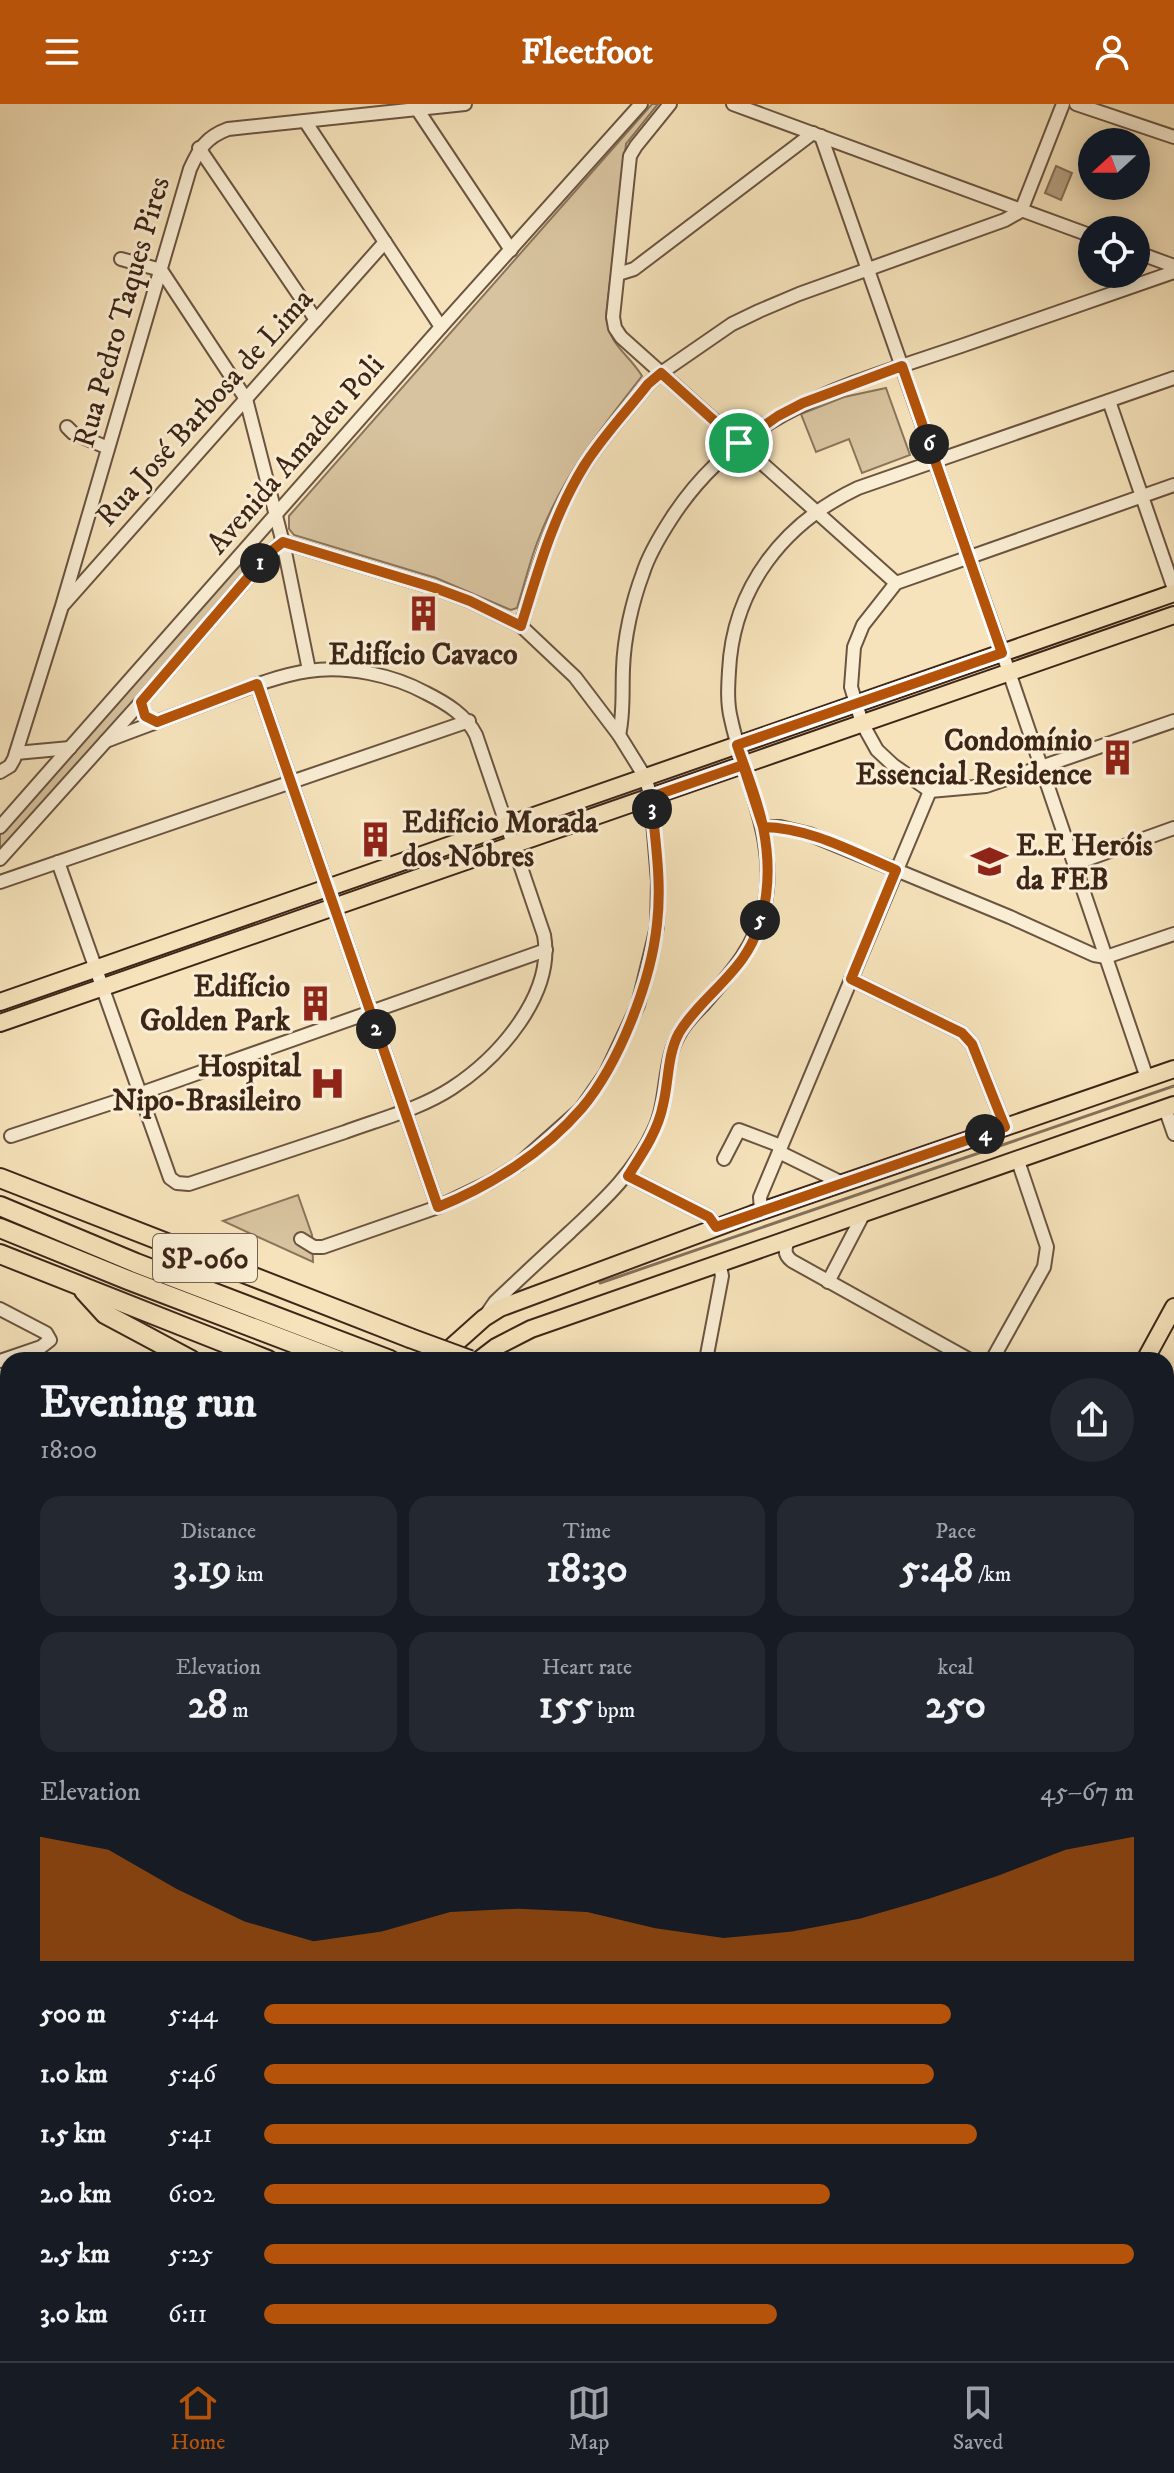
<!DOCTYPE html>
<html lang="en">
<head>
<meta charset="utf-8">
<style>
	body { margin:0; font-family:"IM FELL DW Pica",serif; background:#242831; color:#f1f3f6; height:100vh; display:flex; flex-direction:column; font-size:30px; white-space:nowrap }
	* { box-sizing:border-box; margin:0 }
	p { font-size:26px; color:#9ea1a6 }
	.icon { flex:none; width:44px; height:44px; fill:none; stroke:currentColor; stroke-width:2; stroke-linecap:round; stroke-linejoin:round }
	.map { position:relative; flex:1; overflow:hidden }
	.sheet { position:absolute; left:0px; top:1248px; width:1174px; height:1010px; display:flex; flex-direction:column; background:#171b24; border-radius:24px 24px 0 0; box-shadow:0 4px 20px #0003 }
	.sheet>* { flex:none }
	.needle { width:52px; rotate:249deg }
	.tools { position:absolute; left:1078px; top:24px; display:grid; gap:16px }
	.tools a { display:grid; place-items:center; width:72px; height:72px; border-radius:50%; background:#171b24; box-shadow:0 4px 20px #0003; font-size:40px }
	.pin { position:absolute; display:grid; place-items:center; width:68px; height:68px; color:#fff; margin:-34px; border:4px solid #fff; border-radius:50%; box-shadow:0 2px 8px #0007 }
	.km { position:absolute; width:40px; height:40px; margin:-20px; border-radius:50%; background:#222; color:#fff; font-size:22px; line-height:40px; text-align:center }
	.round { display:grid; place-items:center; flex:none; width:84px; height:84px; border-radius:42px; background:#242831 }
	.overview { display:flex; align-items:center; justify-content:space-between; height:136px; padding:0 40px }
	h1 { font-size:44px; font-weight:800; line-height:60px }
	.metrics { display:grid; grid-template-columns:repeat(3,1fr); gap:12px; height:136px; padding:8px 40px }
	.metrics div { display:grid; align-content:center; border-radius:20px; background:#242831; text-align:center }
	.metrics b { font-size:40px; font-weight:800 }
	.metrics small { font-size:22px; font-weight:400 }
	.metrics p { font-size:22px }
	.chart { height:224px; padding:16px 40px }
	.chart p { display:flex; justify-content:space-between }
	.chart svg { width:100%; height:144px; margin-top:8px; fill:#b45309; opacity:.7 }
	ul { padding:0 40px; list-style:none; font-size:26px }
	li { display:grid; grid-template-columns:128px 96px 1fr; align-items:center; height:60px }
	li i { height:20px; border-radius:10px; background:#b45309 }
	header { display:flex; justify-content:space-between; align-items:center; height:104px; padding:0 40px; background:#b45309; color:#fff; font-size:36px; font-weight:800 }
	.dock { display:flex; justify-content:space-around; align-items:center; height:112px; border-top:2px solid #363941; background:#171b24; font-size:22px; color:#9ea1a6 }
	.dock a { display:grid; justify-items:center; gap:4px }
	.dock .selected { color:#b45309 }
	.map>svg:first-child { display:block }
	.green { fill:#d7c39f; stroke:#8a745c; stroke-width:2 }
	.water { fill:#b7a284; stroke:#867059; stroke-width:2 }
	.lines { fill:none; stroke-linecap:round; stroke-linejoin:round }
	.stream { stroke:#867059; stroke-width:3 }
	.minor-casing { stroke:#6b5441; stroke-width:16 }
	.major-casing { stroke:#3d2518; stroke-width:20 }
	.highway-casing { stroke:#3d2518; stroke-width:22 }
	.minor { stroke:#f9edd3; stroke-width:12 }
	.major { stroke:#f6e3bb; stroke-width:16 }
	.highway { stroke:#f6e3bb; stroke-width:18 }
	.highway-bridge-casing { stroke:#3d2518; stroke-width:22; stroke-linecap:butt }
	.highway-bridge { stroke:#f6e3bb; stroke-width:18 }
	.route-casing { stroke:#fff; stroke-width:16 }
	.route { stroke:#b45309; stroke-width:10 }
	.labels { text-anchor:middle; stroke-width:6; stroke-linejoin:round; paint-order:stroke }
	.shield { fill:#f9edd3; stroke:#756150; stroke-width:2 }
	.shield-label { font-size:28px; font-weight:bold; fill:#3d2518 }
	.street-label { font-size:30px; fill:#3d2518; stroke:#f9edd3 }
	.poi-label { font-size:30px; font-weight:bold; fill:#3d2518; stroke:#f9edd3; text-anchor:end }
</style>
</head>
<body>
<header><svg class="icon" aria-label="menu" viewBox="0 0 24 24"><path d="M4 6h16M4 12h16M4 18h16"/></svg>Fleetfoot<svg class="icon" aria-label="person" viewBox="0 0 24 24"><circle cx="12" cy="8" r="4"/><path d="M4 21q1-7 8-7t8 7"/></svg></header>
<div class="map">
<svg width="1174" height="2257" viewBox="0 0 1174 2257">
	<rect width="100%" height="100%" fill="#f6e3bb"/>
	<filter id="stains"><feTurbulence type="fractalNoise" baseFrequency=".0025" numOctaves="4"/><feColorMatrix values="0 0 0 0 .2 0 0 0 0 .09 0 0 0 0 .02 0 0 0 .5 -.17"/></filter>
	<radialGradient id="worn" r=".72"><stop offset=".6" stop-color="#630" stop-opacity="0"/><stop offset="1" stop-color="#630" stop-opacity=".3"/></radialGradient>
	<g class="green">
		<path d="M652,0H658L626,40L606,212C609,242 628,249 642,272C601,324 560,376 537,439C529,460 524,482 517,504L511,506L436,474L294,431L289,425V412Z"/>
		<path d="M886,284L910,351L862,369L849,335L816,348L801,310L844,293Z"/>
		<path d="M253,443L261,446L263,449L261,455L0,749V729Z"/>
		<path d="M298,1091L312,1131L313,1158L223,1117Z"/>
		<path d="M8,2075V2197L0,2202V2083Z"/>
		<path d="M1005,2250H1099L1097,2257H1004Z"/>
	</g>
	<path class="water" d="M1056,62L1072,69L1061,96L1045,89Z"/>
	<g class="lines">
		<g class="stream">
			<path d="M600,1179L1174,982"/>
			<path d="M1166,2154L1174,2150"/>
			<path d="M1054,2257L1057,2250"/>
		</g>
		<defs>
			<g id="minor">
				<path d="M670,0L636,42L630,52L613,213L615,224L621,233L896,479"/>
				<path d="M733,0L1092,132"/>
				<path d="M1076,0L1174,33"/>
				<path d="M417,5L511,146"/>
				<path d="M305,17L441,223"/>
				<path d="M821,32L1009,568L1147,974"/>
				<path d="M199,44L316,216"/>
				<path d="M1021,107L1063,0"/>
				<path d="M1136,148L1174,162"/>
				<path d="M121,155L161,166L246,295L284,443L309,566"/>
				<path d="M618,170L634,165L813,29"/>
				<path d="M1109,297L1174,485"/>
				<path d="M67,323L73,329L108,344"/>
				<path d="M1174,381L896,479L863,521L854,543L851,583L862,619L877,646L893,661L930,687L986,682L1174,617"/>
				<path d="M283,438L435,484L470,497L521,522L575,573L619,631L645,673L651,693L658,777L657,823L638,901L606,969L581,1005L519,1060L490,1078L438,1103L323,1143H314L301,1135"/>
				<path d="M64,500L385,138"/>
				<path d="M521,522C537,467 553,411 584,362C602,333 627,307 648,280L661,269L732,220L759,207L799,190L1005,116L1021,107"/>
				<path d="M257,580L438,1103"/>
				<path d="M619,631C624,609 622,588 623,565C624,534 632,498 643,469C649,450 660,432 671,415C740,307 846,281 961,242C1032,217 1103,193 1174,168"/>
				<path d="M16,649L70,644"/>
				<path d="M0,668L10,662L14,655L62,502L190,65C199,45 206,33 228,25L465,0"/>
				<path d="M0,723L441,223L641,0"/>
				<path d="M763,723H780L809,730L1010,813L1094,851L1106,853L1174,830"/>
				<path d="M0,755L141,598L270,448L283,438"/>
				<path d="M58,758L170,1074L177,1079L189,1080C241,1063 293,1045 345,1028C380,1015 420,1005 452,984C498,954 555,891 544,831L476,631C466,611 446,599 426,589C393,571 346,561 308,567C276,572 245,585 215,596C179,610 142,623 106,637"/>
				<path d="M1074,760L1174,724"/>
				<path d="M0,778L469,617"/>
				<path d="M851,875L962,929L972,940L1005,1023"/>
				<path d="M1165,1004L1174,1030"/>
				<path d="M11,1032L139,990L546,846"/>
				<path d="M779,1048L842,1079"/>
				<path d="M724,1055L739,1026L781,1042"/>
				<path d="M628,1072L709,1113L716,1123"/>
				<path d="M761,1107L760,1093L930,687"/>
				<path d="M789,1134C785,1144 783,1150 792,1157L970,1256"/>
				<path d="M828,1178L865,1107"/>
				<path d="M0,1205L46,1229L50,1236L41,1243L0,1257"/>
				<path d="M486,1211L495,1198C520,1174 545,1151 570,1128C603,1097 635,1068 654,1026C669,995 662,956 681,927C687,917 696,908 704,900C730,870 755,843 764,803C779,738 744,677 731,615C727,599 728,583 729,567C733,483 784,419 858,384L1174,274"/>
				<path d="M706,1256L722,1172L719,1158"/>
				<path d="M992,1256L1044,1163L1047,1143L1017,1054"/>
				<path d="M1166,1365L1174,1370"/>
				<path d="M0,1383L6,1375"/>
				<path d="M1166,1425L1174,1411"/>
				<path d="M1166,1631L1173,1620"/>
				<path d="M0,1771L8,1779"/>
				<path d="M1166,1820L1174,1825"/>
				<path d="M1166,1988L1174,1987"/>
				<path d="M0,2064L8,2045"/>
				<path d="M1166,2126L1174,2123"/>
				<path d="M1166,2175L1174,2170"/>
				<path d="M1166,2242L1174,2238"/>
				<path d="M505,2250L512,2257"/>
				<path d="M691,2250L699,2257"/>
				<path d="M348,2257L350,2250"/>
				<path d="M997,2257L998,2250"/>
				<path d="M1104,2257L1106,2250"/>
				<path d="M1132,2257L1145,2250"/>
			</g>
			<g id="major">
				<path d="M0,898L1174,489"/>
				<path d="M0,919L1174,511"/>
				<path d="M437,1256L484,1214L500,1204L753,1110L1174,965"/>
				<path d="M479,1256L496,1243L531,1225L1174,1001"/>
				<path d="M1145,1256L1174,1203"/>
				<path d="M1166,1489L1174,1492"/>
				<path d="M0,1536L8,1535"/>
				<path d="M0,2222L8,2214"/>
				<path d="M875,2250L880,2257"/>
			</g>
			<g id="highway">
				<path d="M0,1074L410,1234"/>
				<path d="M0,1102L136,1159L390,1256"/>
				<path d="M0,1124L128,1176L338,1256"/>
				<path d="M0,1150L268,1256"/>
				<path d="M84,1187L105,1210L191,1256"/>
				<path d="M1166,1516L1174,1519"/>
				<path d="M1166,1543L1174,1546"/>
				<path d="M1166,1563L1174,1566"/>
				<path d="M1166,1590L1174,1593"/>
			</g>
		</defs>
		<use href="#minor" class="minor-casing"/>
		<use href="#major" class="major-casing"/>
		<use href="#highway" class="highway-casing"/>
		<use href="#minor" class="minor"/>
		<use href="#major" class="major"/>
		<use href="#highway" class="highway"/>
		<defs>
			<path id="highway-bridge" d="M410,1234L470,1256"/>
		</defs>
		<use href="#highway-bridge" class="highway-bridge-casing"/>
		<use href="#highway-bridge" class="highway-bridge"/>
	</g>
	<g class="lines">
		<defs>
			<path id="route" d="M739,339L661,269L648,280C627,307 602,333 584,362C553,412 538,467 521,522L470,497L435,484L283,438L270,448L141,598L145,612L157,618L257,580L438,1103C491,1082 544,1048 582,1004C619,960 651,878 657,820C662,778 655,735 651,693L743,661L763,723C811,724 853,748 896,766L851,875L962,929L972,940L1005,1023L716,1123L709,1113L628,1072C642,1050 658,1027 663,1001C669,977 667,951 679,929C695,902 725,880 743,854C769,817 772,766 763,723C758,696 746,668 737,641L1002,549L902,262L803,299L778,312L739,339"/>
		</defs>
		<use href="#route" class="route-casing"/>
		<use href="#route" class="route"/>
	</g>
	<defs>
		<symbol id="building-bare" viewBox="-9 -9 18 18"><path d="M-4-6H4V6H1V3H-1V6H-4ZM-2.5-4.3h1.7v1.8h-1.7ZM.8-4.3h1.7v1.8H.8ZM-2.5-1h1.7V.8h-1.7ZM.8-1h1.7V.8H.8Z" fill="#8f2418" stroke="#f9edd3" stroke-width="2.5" paint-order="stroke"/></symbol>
		<symbol id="school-bare" viewBox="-9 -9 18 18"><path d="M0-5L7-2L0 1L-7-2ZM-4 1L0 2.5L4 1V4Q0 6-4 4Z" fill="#8f2418" stroke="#f9edd3" stroke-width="2.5" paint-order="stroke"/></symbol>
		<symbol id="hospital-bare" viewBox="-9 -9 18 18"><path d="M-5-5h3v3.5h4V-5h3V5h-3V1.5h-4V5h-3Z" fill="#8f2418" stroke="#f9edd3" stroke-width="2.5" paint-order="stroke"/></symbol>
	</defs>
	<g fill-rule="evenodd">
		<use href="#building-bare" x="398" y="484" width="51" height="51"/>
		<use href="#building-bare" x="1092" y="628" width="51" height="51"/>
		<use href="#building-bare" x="350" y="710" width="51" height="51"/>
		<use href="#school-bare" x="964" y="732" width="51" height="51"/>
		<use href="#building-bare" x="290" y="874" width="51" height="51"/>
		<use href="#hospital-bare" x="302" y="954" width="51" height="51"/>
	</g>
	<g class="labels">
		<rect class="shield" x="153" y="1130" width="104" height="48" rx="6"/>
		<g class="shield-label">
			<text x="205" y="1164">SP-060</text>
		</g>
		<g class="street-label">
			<text transform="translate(121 208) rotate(-74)" y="10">Rua Pedro Taques Pires</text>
			<text transform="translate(204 303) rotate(-48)" y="10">Rua José Barbosa de Lima</text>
			<text transform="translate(295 350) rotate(-49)" y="10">Avenida Amadeu Poli</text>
		</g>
		<g class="poi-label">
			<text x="423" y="560" text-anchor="middle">Edifício Cavaco</text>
			<text x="1092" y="646">Condomínio<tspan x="1092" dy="34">Essencial Residence</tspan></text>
			<text x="402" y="728" text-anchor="start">Edifício Morada<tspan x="402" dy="34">dos Nobres</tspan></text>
			<text x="1016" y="751" text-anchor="start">E.E Heróis<tspan x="1016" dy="34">da FEB</tspan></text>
			<text x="290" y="892">Edifício<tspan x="290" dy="34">Golden Park</tspan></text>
			<text x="301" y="972">Hospital<tspan x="301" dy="34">Nipo-Brasileiro</tspan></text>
		</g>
	</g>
	<rect width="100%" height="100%" filter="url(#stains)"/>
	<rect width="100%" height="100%" fill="url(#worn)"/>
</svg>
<div class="tools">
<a><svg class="needle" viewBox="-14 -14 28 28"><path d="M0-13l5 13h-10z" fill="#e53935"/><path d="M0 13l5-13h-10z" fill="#9ea1a6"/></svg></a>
<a><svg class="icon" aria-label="locate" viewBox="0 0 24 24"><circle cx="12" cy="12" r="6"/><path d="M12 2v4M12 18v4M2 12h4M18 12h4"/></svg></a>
</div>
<div class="pin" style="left:739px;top:339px;background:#1e9e55"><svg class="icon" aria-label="arrive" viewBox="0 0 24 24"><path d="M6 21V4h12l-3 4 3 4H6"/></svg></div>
<b class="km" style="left:260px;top:459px">1</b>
<b class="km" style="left:376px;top:925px">2</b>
<b class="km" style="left:652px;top:705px">3</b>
<b class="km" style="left:985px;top:1030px">4</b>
<b class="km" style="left:760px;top:816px">5</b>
<b class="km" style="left:929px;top:340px">6</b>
<section class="sheet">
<div class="overview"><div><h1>Evening run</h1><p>18:00</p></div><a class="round"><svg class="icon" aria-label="share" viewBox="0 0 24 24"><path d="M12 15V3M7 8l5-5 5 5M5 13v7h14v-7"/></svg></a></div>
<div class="metrics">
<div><p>Distance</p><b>3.19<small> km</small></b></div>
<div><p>Time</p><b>18:30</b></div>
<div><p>Pace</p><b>5:48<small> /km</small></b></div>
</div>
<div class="metrics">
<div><p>Elevation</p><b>28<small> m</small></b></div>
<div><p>Heart rate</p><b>155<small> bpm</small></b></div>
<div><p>kcal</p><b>250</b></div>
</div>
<div class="chart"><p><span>Elevation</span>45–67 m</p>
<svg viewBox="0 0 160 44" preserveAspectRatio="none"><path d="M0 44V6L10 10L20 22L30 32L40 38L50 35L60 29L70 28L80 29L90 34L100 37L110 35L120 31L130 25L140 18L150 10L160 6V44z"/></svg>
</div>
<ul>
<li><b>500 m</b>5:44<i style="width:79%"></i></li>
<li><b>1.0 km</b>5:46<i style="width:77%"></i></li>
<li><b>1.5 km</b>5:41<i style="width:82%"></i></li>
<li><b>2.0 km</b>6:02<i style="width:65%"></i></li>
<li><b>2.5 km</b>5:25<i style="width:100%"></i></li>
<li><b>3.0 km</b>6:11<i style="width:59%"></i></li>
</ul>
</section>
</div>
<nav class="dock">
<a class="selected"><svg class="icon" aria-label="home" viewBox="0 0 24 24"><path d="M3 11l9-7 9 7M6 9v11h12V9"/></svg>Home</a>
<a><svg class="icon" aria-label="map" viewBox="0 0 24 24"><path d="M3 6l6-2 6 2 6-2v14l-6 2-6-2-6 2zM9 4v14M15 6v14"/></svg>Map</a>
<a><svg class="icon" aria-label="saved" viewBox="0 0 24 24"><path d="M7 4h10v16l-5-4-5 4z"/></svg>Saved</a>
</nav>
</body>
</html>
